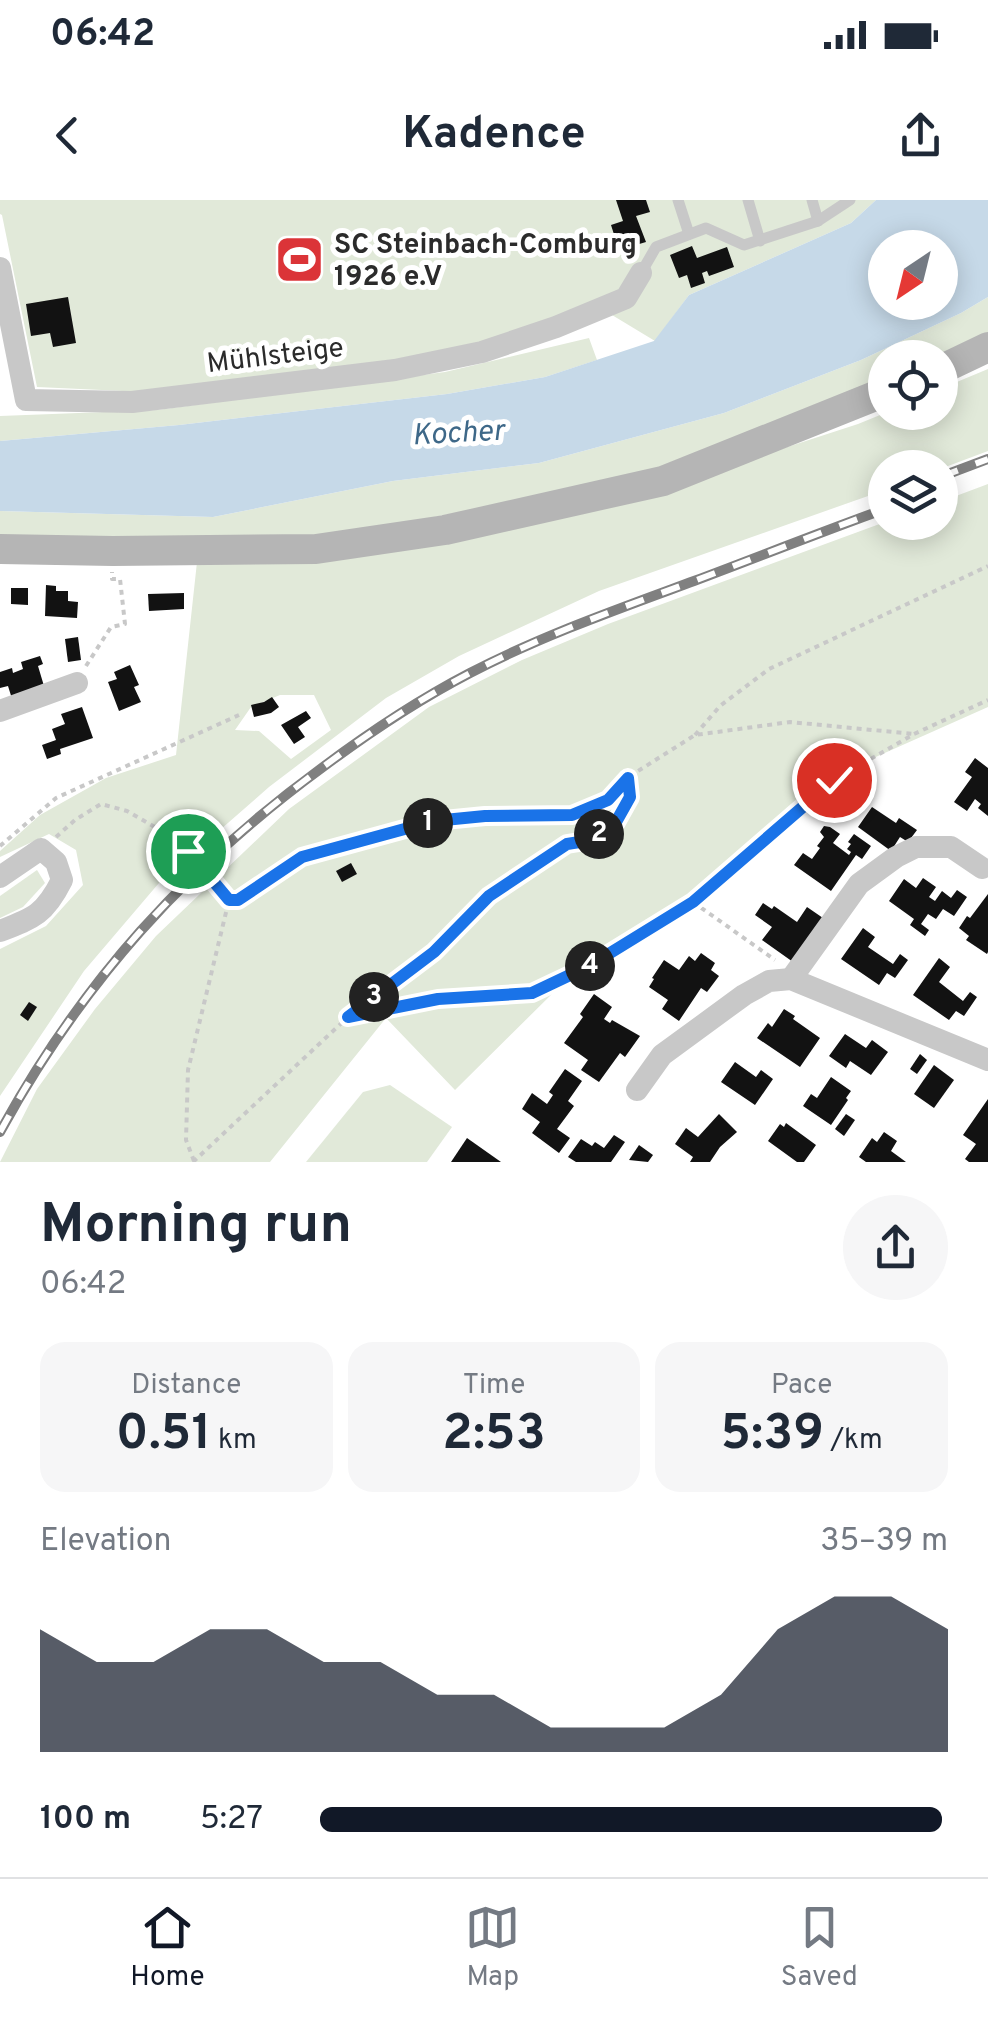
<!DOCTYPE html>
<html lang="en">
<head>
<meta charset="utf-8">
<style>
	body { margin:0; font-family:Overpass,sans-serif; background:#f6f6f7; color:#1f2937; height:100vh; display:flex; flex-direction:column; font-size:38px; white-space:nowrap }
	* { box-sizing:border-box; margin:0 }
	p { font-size:32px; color:#747a83 }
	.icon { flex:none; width:55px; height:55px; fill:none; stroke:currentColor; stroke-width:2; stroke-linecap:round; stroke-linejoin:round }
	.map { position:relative; height:962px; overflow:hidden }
	.sheet { display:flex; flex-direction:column; background:#fff; flex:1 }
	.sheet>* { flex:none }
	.needle { width:65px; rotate:215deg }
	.tools { position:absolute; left:868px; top:30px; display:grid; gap:20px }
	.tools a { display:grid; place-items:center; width:90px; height:90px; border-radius:50%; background:#fff; box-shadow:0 5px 25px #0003; font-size:50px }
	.pin { position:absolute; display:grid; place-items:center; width:85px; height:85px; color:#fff; margin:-42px; border:5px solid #fff; border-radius:50%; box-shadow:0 2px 10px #0007 }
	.km { position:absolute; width:50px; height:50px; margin:-25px; border-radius:50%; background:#222; color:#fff; font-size:28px; line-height:50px; text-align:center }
	.round { display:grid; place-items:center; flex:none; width:105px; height:105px; border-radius:52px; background:#f6f6f7 }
	.overview { display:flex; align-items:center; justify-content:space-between; height:170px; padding:0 40px }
	h1 { font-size:55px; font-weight:700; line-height:75px }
	.figures { display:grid; grid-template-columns:repeat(3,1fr); gap:15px; height:170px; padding:10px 40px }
	.figures div { display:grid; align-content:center; border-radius:25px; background:#f6f6f7; text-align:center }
	.figures b { font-size:50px; font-weight:700 }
	.figures small { font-size:28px; font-weight:400 }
	.figures p { font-size:28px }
	.chart { height:280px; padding:20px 40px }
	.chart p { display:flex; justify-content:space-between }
	.chart svg { width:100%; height:180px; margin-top:10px; fill:#111827; opacity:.7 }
	ul { padding:0 40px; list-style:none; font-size:32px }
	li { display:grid; grid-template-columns:160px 120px 1fr; align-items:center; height:75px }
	li i { height:25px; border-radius:12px; background:#111827 }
	.status { display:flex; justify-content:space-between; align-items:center; height:70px; padding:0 50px; background:#fff; direction:ltr }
	.status svg { height:28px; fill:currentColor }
	header { display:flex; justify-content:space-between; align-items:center; height:130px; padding:0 40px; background:#fff; font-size:45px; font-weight:700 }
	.menu { display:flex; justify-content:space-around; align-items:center; height:140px; border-top:2px solid #e0e1e3; background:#fff; font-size:28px; color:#747a83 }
	.menu a { display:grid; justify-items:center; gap:5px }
	.menu .on { color:#111827 }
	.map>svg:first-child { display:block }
	.green { fill:#e1e9d9; fill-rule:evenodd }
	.water { fill:#c6d9e8; fill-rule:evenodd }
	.building { fill:#121212 }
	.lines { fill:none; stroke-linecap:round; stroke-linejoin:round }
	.path { stroke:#c8c8c8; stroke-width:4; stroke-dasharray:5 5; stroke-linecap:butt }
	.lane { stroke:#c8c8c8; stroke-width:11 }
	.street { stroke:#c8c8c8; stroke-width:22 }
	.secondary { stroke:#b5b5b5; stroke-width:30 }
	.rail-casing { stroke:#808080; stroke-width:10 }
	.rail { stroke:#fff; stroke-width:6; stroke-dasharray:19; stroke-linecap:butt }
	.path-bridge { stroke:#c8c8c8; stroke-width:4; stroke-dasharray:5 5; stroke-linecap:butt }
	.route-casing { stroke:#fff; stroke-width:20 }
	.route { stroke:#1a73e8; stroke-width:12 }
	.labels { text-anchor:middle; stroke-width:10; stroke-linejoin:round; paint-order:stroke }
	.poi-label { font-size:28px; font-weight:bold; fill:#2b2b2b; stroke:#fff; text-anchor:start }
	.street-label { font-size:28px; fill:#2b2b2b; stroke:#fff }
	.water-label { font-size:30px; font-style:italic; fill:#3e6888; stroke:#fff }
</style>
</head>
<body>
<div class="status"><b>06:42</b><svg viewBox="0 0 49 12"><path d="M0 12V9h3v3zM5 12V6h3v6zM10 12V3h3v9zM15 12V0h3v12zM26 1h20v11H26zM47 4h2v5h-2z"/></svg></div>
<header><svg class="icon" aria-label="back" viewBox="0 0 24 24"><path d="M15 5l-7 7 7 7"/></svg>Kadence<svg class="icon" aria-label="share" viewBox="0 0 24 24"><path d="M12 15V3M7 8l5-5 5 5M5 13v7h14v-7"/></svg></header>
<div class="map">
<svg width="988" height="962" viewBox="0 0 988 962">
	<rect width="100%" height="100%" fill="#fff"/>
	<g class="green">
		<path d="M0,0H876L851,23L689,95L655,141L612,115L447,154L145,192L37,187L2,15L0,14Z"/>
		<path d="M988,97V139L940,158H885V184L630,279L311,341H0V311L213,317L393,281L539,263L724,213L861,160L961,113Z"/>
		<path d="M589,138L597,160L545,177L447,194L179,225L0,241V216L157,210L445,172Z"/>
		<path d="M988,169V251L940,269L885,268V290L599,391L459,456L386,498L269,587L197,650L176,663L84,771L0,896V749L46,726L83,685L76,650L49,634L0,657V651L40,615L106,578L176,555L197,362L643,294L858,224L885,213L940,212V189ZM280,495H314L331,530L291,559L259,531L235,530L251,507Z"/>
		<path d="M988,284V507L842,572L693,693L648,725L586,760L529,788L427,794L404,808L531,799L558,788L455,890L386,818L270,962H0L37,889L95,809L156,736L289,609L429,507L522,460L608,424L885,322H940V302Z"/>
		<path d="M37,670L45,683L23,707L0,718V696Z"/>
		<path d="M390,885L452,927L427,962H306L363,892Z"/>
	</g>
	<path class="water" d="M876,0H988V97L961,113L861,160L724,213L539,263L393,281L213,317L0,311V241L179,225L447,194L545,177L654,141L689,95L851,23ZM885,48H940V102H885Z"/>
	<g class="building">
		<path d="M616,0H646L650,12L636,16L646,42L619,50L611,25L623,21Z"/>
		<path d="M692,46L697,58L727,47L734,67L709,76L707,71L702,73L705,83L691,88L687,75L679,78L670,55Z"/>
		<path d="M68,97L76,143L53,147L50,133L31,136L26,104Z"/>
		<path d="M46,385L56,386V391H68V401L78,402L77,418L45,416Z"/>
		<path d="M11,388H28V405L11,404Z"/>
		<path d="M184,393V409L149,411L148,394Z"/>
		<path d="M78,437L81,460L68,462L65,439Z"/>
		<path d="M40,456L43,464L38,466L44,486L13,502L8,486L0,488V472L12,468L13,473L23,469L21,462Z"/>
		<path d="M130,465L139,485L134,487L141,502L119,511L108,482L117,479L114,472Z"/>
		<path d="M272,497L279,507L271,513L254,517L251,505L264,502Z"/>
		<path d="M82,507L93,538L60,549L61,554L47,559L42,545L56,540L52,529L65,524L61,514Z"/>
		<path d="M306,511L311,518L298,527L305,537L294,544L281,525Z"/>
		<path d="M975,558L988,568V616L978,608L981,604L975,599L967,611L954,602L972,577L965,572Z"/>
		<path d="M872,607L896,623L899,618L917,630L908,642L900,637L891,651L858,627Z"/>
		<path d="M824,626L830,627L840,634L833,643L849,655L851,652L847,649L851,644L848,642L854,634L871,646L862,659L856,655L831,691L794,665L803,653L812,659L820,648L817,646L824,637L820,632Z"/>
		<path d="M351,663L357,674L342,682L336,671Z"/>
		<path d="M923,678L936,687L929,697L935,701L942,691L951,698L957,690L967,697L954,716L943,709L936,719L928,714L921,724L929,730L925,736L910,725L914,719L889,701L904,679L916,688Z"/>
		<path d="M988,694V752L987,754L966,740L969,736L959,728L967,716L970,718Z"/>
		<path d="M763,703L772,709L774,706L797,722L807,707L823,718L793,762L762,740L772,727L755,715Z"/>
		<path d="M863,728L875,737L868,747L893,764L900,754L908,760L895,778L887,773L879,785L841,759Z"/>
		<path d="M701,753L715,763L711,770L719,776L707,792L701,788L679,821L662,809L668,800L649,787L654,779L652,778L664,760L679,770L689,756L695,761Z"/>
		<path d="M939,758L950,767L939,782L963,801L970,792L977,797L964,816L956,811L949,820L913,795Z"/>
		<path d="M594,794L612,807L604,819L610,823L612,820L640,836L625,857L620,853L599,882L581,870L588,860L564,843L583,817L580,814Z"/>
		<path d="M29,802L37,807L28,821L20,815Z"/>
		<path d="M784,809L795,816L793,819L820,838L800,867L757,838L768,823L772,827Z"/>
		<path d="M845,834L866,848L872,840L888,852L871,875L850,861L846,868L829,856Z"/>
		<path d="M920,854L927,860L917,874L910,869Z"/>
		<path d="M735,862L756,877L761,870L773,879L755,905L721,882Z"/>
		<path d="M934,865L954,880L934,908L914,894Z"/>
		<path d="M565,869L582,881L568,901L574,906L557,929L570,938L559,953L532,933L540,922L522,909L532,893L547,904L553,895L549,892Z"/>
		<path d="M831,877L851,891L846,898L848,900L831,925L803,906L811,894L817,898Z"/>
		<path d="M988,899V962H969L965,959L976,944L963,935Z"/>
		<path d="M719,914L737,932L720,947L710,962H690L693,957L675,944L686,928L698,937Z"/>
		<path d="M846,914L855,920L844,936L835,929Z"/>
		<path d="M786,923L816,945L804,962H797L768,941L780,924L784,927Z"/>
		<path d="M884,932L897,941L891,951L906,962H866L859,957L872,938L877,942Z"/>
		<path d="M614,935L625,942L611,962H576L568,957L581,939L592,946L595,942L604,948Z"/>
		<path d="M467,938L501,962H451Z"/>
		<path d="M639,945L653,955L648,962L629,960Z"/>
	</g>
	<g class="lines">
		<g class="path">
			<path d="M86,466L111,427L125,424L120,379H112V372"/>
			<path d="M695,535L720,506L769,469L988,366"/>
			<path d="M56,637L75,620L101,604L127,611L167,634"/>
			<path d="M0,646L56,598L239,515"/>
			<path d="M693,702L775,760"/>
			<path d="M348,817L437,799L532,793L589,766L693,702L834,580L914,534L988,500"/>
			<path d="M194,961L186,940L188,870L229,700H239L302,657L377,635L434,621L485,616L571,615L608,600L627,578L695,535L790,522L914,534"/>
			<path d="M193,962L348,817L434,752L489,696L567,644L592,640L616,622L630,597L627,578"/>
		</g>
		<g class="lane">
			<path d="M678,0L689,34"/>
			<path d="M748,0L760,41"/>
			<path d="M812,0L818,21"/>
			<path d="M641,73L656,47L706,28L744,45L818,21L850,0"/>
		</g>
		<g class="street">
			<path d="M0,68L26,200L132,202L395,170L482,152L556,127L626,98L641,73"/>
			<path d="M0,511L77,483"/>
			<path d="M0,677L41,649L56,662L62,680C45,714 34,718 0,731"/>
			<path d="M791,779L859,684L896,657L916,647H951L982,668"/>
			<path d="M637,890L662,855L744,795L769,781L791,779L988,860"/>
		</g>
		<g class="secondary">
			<path d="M940,170L988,147"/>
			<path d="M0,349L113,351L316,349L445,330L663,281L885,192"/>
		</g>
		<defs>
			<g id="rail">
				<path d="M940,277L988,259"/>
				<path d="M0,932C82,782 185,668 323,567C370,532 418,500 470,473C541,436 618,409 694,381C758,357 821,332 885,309"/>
			</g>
		</defs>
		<use href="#rail" class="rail-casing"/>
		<use href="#rail" class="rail"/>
		<path class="path-bridge" d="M167,634L187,651L229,700"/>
	</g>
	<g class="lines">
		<defs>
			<path id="route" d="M188,651L229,700H238L302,657L434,621L485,616L572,615L608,600L628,578L630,597L616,622L592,640L567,644L489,696L434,752L348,817L438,799L532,793L589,766L693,702L834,580"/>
		</defs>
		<use href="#route" class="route-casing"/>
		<use href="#route" class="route"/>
	</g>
	<defs>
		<symbol id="stadium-square" viewBox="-11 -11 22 22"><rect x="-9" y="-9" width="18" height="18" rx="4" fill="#db3438" stroke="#fff"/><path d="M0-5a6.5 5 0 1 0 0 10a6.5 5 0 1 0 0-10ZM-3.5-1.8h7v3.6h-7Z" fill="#fff"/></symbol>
	</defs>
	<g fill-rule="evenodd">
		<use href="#stadium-square" x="272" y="32" width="55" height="55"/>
	</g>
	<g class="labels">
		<g class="poi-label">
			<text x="334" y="53">SC Steinbach-Comburg<tspan x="334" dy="32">1926 e.V</tspan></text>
		</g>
		<g class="street-label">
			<text transform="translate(275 154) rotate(-7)" y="10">Mühlsteige</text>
		</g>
		<g class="water-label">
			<text transform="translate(458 232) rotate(-3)" y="10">Kocher</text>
		</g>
	</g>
</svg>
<div class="tools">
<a><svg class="needle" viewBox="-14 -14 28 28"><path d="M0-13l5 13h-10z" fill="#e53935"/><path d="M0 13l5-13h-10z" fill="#747a83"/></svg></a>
<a><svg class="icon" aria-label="locate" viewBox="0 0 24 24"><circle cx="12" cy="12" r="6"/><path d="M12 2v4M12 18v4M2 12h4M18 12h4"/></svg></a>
<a><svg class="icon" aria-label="layers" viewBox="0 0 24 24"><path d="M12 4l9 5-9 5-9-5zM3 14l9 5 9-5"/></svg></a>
</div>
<div class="pin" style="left:188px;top:651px;background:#1e9e55"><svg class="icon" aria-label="arrive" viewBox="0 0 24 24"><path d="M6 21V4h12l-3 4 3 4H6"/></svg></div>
<div class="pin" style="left:834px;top:580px;background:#d93025"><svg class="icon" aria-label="check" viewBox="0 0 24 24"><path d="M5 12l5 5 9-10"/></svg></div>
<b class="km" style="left:428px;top:623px">1</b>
<b class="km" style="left:599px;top:634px">2</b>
<b class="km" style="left:374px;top:797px">3</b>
<b class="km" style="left:590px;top:766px">4</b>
</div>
<section class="sheet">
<div class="overview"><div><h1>Morning run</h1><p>06:42</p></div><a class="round"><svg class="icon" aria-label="share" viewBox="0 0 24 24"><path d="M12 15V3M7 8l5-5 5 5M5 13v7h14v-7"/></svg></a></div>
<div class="figures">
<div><p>Distance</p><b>0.51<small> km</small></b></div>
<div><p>Time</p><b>2:53</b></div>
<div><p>Pace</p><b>5:39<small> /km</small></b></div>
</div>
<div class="chart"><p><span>Elevation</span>35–39 m</p>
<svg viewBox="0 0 160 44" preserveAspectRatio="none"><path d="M0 44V14L10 22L20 22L30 14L40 14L50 22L60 22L70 30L80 30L90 38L100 38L110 38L120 30L130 14L140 6L150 6L160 14V44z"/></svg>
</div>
<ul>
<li><b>100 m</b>5:27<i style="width:99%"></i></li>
</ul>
</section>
<nav class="menu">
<a class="on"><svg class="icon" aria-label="home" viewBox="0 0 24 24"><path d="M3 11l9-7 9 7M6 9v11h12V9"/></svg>Home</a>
<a><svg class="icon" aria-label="map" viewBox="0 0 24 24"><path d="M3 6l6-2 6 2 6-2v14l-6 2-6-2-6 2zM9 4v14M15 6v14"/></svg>Map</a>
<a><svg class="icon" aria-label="saved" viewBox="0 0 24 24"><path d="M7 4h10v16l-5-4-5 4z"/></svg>Saved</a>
</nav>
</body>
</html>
